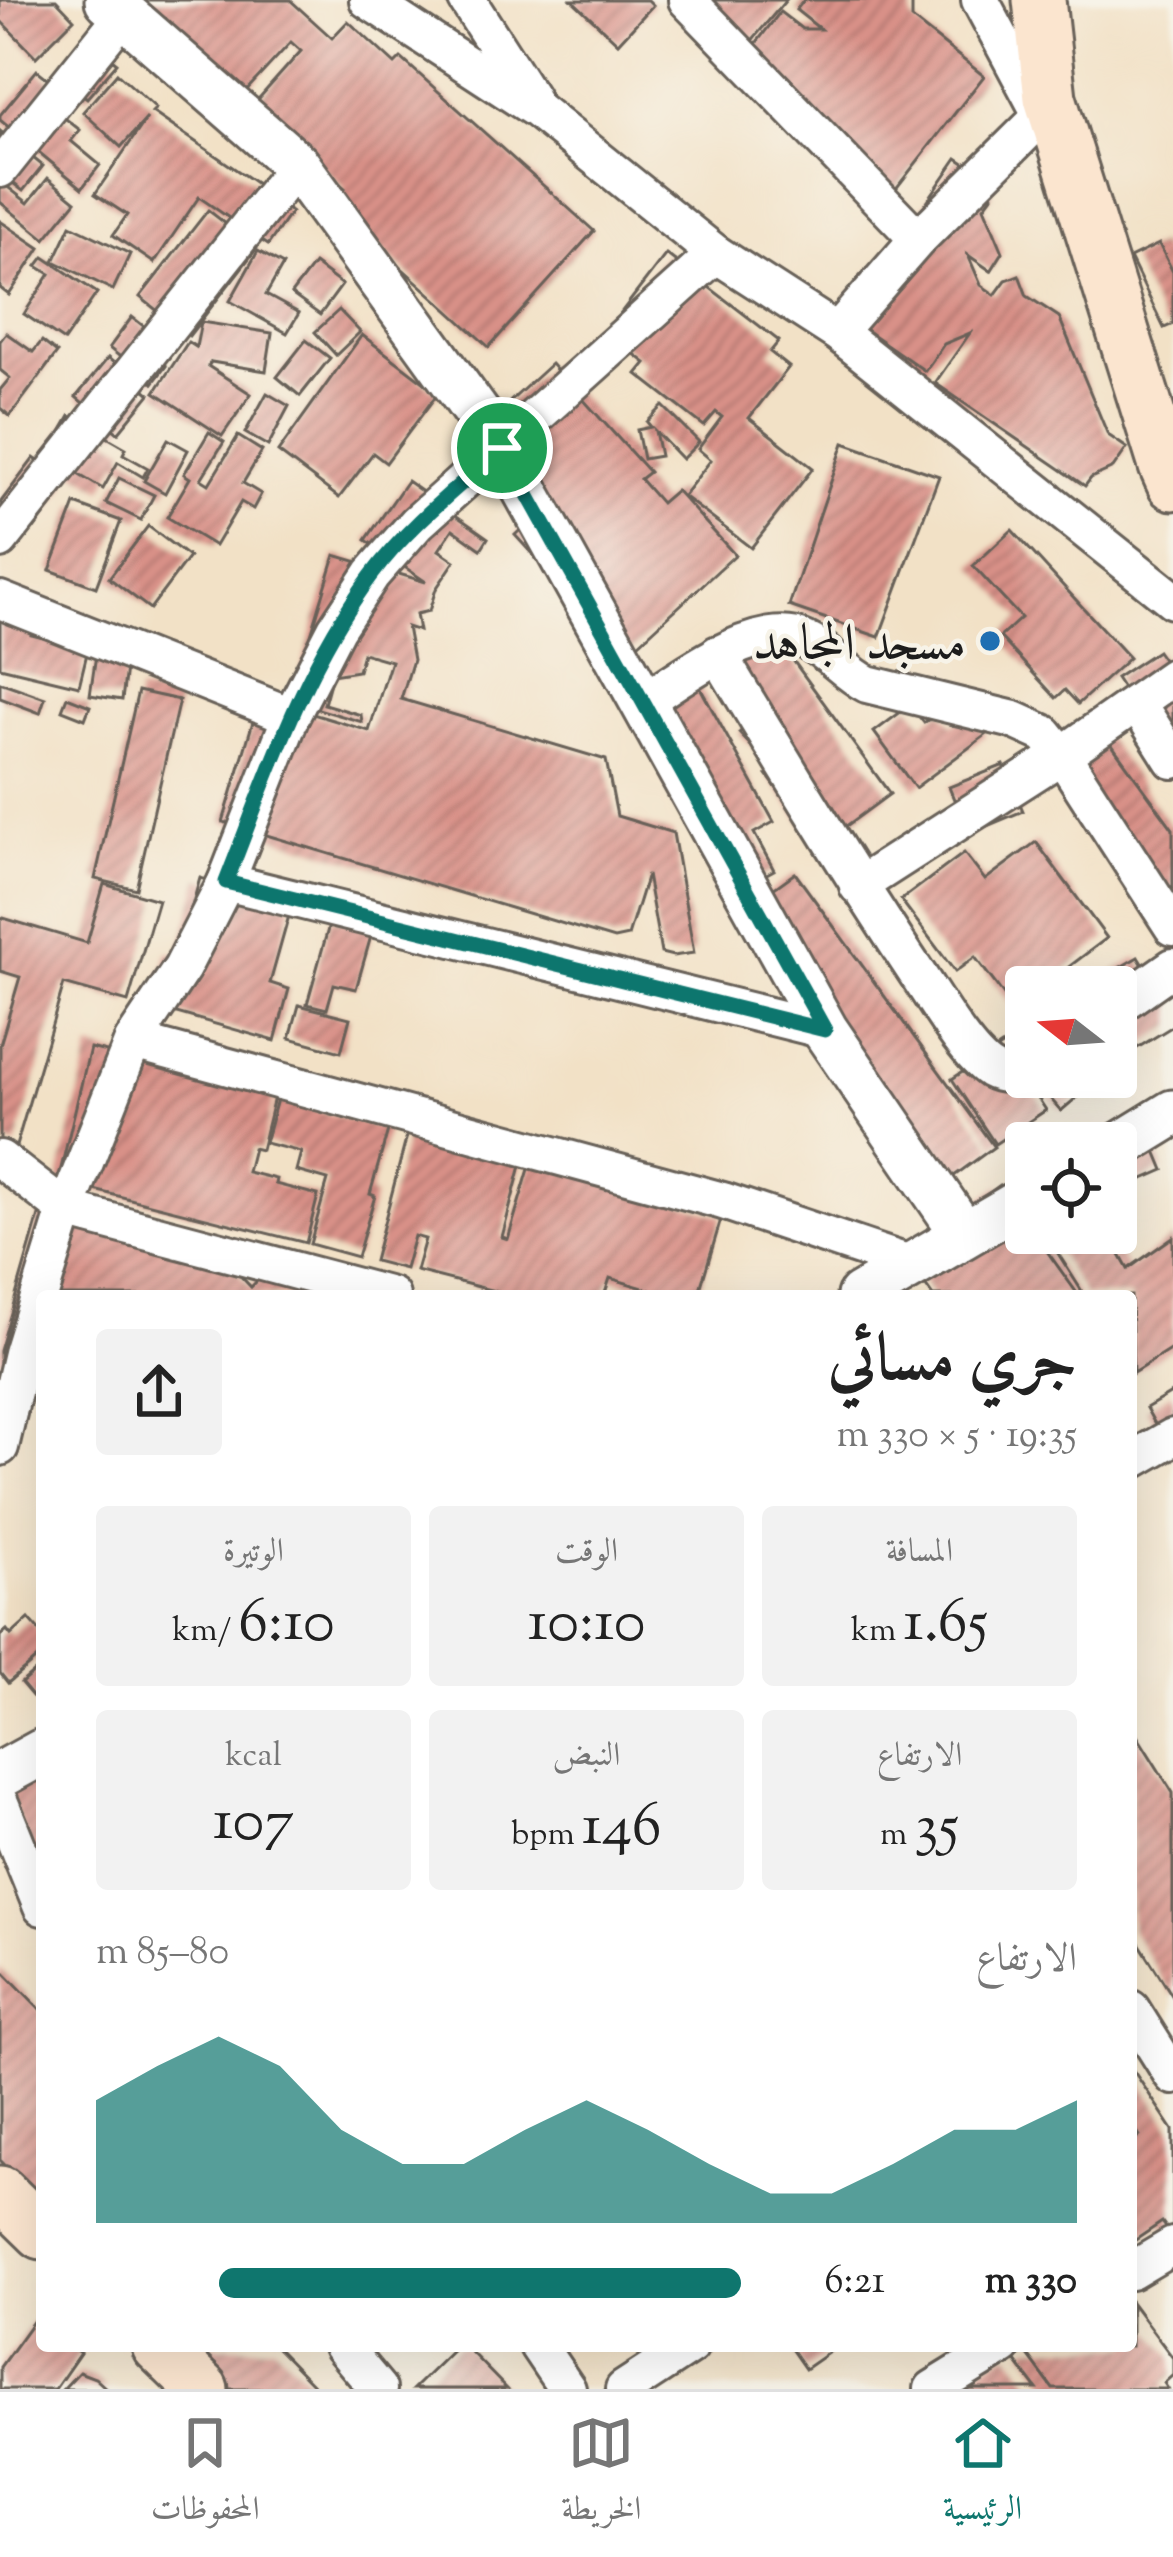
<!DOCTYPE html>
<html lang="ar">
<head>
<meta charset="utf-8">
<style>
	body { margin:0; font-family:"Sorts Mill Goudy",Amiri,serif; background:#f2f2f2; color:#222; direction:rtl; height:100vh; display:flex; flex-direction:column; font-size:45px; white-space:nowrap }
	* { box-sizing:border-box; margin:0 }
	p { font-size:39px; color:#767676 }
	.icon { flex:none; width:66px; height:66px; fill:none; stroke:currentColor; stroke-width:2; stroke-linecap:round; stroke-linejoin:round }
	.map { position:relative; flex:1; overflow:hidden; direction:ltr }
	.drawer { position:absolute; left:36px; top:1290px; width:1101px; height:1062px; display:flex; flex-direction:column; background:#fff; border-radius:12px; box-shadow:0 12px 48px #0002; direction:rtl }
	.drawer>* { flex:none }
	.needle { width:78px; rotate:287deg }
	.controls { position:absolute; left:1005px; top:966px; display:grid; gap:24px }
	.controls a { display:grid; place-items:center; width:132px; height:132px; border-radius:12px; background:#fff; box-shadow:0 12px 48px #0002; font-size:60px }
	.pin { position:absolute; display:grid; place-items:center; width:102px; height:102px; color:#fff; margin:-51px; border:6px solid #fff; border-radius:50%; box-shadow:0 3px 12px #0007 }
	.round { display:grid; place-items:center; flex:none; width:126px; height:126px; border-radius:12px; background:#f2f2f2 }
	.headline { display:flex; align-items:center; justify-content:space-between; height:204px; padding:0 60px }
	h1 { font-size:66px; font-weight:600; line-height:90px }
	.metrics { display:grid; grid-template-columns:repeat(3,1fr); gap:18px; height:204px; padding:12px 60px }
	.metrics div { display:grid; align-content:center; border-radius:12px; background:#f2f2f2; text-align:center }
	.metrics b { font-size:60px; font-weight:600 }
	.metrics small { font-size:33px; font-weight:400 }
	.metrics p { font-size:33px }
	.chart { height:336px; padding:24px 60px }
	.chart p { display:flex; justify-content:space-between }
	.chart svg { width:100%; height:216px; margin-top:12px; fill:#0f766e; opacity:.7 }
	ul { padding:0 60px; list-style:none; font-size:39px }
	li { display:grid; grid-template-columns:192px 144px 1fr; align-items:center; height:90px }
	li i { height:30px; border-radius:15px; background:#0f766e }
	.menu { display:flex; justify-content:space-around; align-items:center; height:168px; border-top:3px solid #e0e0e0; background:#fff; font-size:33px; color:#767676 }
	.menu a { display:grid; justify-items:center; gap:6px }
	.menu .current { color:#0f766e }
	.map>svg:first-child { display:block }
	.building { fill:url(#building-hatch) }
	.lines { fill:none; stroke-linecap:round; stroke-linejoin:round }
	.minor-casing { stroke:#676158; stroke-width:42 }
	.tertiary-casing { stroke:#676158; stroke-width:51 }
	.secondary-casing { stroke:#676158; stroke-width:57 }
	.minor { stroke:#fff; stroke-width:36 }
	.tertiary { stroke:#fff; stroke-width:45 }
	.secondary { stroke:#fbe5cf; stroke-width:51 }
	.route-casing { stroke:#fff; stroke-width:24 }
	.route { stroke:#0f766e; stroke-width:15 }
	.poi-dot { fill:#1f6fb2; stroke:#f7f3e8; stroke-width:4.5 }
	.labels { text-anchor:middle; stroke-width:9; stroke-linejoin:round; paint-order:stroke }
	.poi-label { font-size:51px; fill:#1c1c1c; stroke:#f7f3e8; text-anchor:end }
</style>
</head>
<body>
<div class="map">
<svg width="1173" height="2389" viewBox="0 0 1173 2389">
	<defs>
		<pattern id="building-hatch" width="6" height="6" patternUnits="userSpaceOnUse" patternTransform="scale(3)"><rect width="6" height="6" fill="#d99188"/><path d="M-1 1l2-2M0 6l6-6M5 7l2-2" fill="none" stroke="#af766e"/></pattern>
	</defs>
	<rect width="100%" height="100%" fill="#f7f3e8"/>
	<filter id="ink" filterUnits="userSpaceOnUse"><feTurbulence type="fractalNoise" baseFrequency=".00833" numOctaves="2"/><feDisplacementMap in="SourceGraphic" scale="24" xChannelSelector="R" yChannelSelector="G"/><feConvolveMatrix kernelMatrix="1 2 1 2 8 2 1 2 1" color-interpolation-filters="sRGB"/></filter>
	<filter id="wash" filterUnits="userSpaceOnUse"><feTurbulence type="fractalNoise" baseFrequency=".004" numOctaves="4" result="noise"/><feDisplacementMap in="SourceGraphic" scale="48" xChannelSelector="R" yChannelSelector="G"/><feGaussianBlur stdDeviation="2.7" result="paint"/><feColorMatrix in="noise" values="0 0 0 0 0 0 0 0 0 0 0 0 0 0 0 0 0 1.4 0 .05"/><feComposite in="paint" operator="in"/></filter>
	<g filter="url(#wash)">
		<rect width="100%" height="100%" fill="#f2e1c6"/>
		<g id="blocks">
			<g class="building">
				<path d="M0,0H56L74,19L36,57L0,20Z"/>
				<path d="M139,0H290L332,38L348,21L395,64L401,58L594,231L489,347L331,204L345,188L253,105L301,51L291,42L243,94Z"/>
				<path d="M572,0H648L653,5L618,43Z"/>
				<path d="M685,0H786L744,50Z"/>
				<path d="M804,0H912V19L984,76L895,190L738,67L780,12L802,29H820L796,10Z"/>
				<path d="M87,39L117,63L87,98L76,89L57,112L80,130L71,141L100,165L82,188L0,120V115L37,70L52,82Z"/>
				<path d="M117,73L156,108L152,112L260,186L258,188L291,212L268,245L199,197L154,263L113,235L127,215L95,194L147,118L121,147L83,112Z"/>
				<path d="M0,131L43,166L23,191L4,176L0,181L28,203L48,178L76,201L45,239L0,202Z"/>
				<path d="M957,158L985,177L993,195L984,207L1003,252L991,271L968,255L981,285L995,295L1006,280L1019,275L1027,296L1059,317L1108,435L1127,448L1113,468L1091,478L1085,486L935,383L970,333L944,344L925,371L847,317Z"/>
				<path d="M208,210L257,248L189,336L140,297Z"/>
				<path d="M0,221L40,248L9,295L0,288Z"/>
				<path d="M71,225L130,254L113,290L54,261Z"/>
				<path d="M1159,244L1173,272V324L1164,328L1130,258Z"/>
				<path d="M258,251L283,265L266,295L299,313L287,333L230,301Z"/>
				<path d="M666,254L779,341L770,352L789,367L749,418L813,468L751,548L683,496L711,460L698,449L722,417L716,412L704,426L637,374L646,363L606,332Z"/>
				<path d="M44,257L97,293L64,341L24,314L50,274L37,266Z"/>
				<path d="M314,264L342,285L320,315L291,294Z"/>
				<path d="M339,310L360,332L336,355L315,332Z"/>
				<path d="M132,317L164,342L153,356L166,366L153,383L109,348Z"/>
				<path d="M201,322L272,333L266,371L211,362L208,366L251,394L222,436L155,392L188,342L196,347Z"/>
				<path d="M6,333L33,352L42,341L57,353L10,416L0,408V390L10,378L0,370V341Z"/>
				<path d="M362,335L438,393L386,463L373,453L339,498L278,452Z"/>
				<path d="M306,340L330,358L300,396L277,377Z"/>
				<path d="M108,358L150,394L118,433L76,397Z"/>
				<path d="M551,364L649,472L640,479L661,503L676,490L735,555L625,656L515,535L535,516L467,441Z"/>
				<path d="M267,393L289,406L268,446L245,433Z"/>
				<path d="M663,406L699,442L682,459L655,431L660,456L643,459L637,430L651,427L647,422Z"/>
				<path d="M70,416L126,448L123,454L148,468L143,477L118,462L103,489L47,456Z"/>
				<path d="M209,432L224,442L201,479L209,484L238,436L262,451L243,483L261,494L253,509L241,502L215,546L167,517L190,478L184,474Z"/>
				<path d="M168,439L188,450L165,493L144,481Z"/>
				<path d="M844,443L939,476L879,637L789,606Z"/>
				<path d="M34,458L68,483L35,528L0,503Z"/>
				<path d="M119,478L154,495L141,520L106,503Z"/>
				<path d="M407,481L488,538L481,549L453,529L439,550L455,561L436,589L429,611L416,614L419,631L407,627L413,660L401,699L606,760L617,816L673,833L694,953L673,956L661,953L647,875L628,936L614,939L223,822L260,698L369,731L391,661L363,653L358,671L332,675L324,704L361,715L362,722L291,701L335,555L426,582L366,540Z"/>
				<path d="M75,504L121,521L96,587L50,570Z"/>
				<path d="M148,526L189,557L150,609L109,578Z"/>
				<path d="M1012,530L1129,658L1078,704L1065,690L1056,698L1000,637L1021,618L973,566Z"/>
				<path d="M0,606L36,614L31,635L88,649L79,686L0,667Z"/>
				<path d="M763,619L890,794L819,846L767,775L797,753L773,769L739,733L762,712L722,650Z"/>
				<path d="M97,648L128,652L122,700L90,695Z"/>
				<path d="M1157,651L1173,674V764L1116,678Z"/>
				<path d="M0,682L45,698L40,713L0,698Z"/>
				<path d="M697,682L774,822L754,833L774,870L741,888L644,711Z"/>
				<path d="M138,691L179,700L136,889L95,879Z"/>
				<path d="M67,697L90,706L85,719L62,710Z"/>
				<path d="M910,705L924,723L941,710L953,725L969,712L986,735L915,788L874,732Z"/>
				<path d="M1096,723L1173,829V895L1055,754Z"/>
				<path d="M1004,765L1023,811L968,834L949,787Z"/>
				<path d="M1036,842L1107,938L1054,978L1059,985L1056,987H1026V1010L1019,1015L975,957L955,972L901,900L964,853L985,880Z"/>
				<path d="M795,873L994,1147L939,1187L740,913Z"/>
				<path d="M200,878L292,905L270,983L289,989L275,1041L152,1006L168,952L178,955Z"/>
				<path d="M104,884L158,900L128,1002L64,984L16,1146L0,1141V1045L20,977L0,971V917L87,943Z"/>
				<path d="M331,918L373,929L356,989L334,984L327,1009L307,1004Z"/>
				<path d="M1138,957L1149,975L1173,974V1026L1126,1055L1116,1038V987H1086Z"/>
				<path d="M299,1005L350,1018L341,1052L290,1038Z"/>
				<path d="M1003,1045L1046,1110L995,1144L952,1079Z"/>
				<path d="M90,1048L275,1093L261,1150L253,1148L247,1172L276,1179L275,1184L318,1195L306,1243L58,1181Z"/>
				<path d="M1032,1077H1101L1061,1111Z"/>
				<path d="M277,1099L388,1130L370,1194L375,1196L357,1257L310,1244L328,1180L296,1171L301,1152L265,1143Z"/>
				<path d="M409,1128L523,1158L502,1237L508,1239L532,1159L722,1216L698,1296H670L610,1278L604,1296H514L416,1271L425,1239L414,1236L405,1269L374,1261Z"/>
				<path d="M1149,1134L1164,1170L1116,1191V1148Z"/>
				<path d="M1000,1185L1026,1221V1233H1034L1079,1296H933L903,1254Z"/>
				<path d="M42,1205L223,1258L251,1287L263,1275L334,1296H42V1372L0,1360V1351Z"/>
				<path d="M1116,1225L1127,1241L1116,1248L1128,1269L1173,1237V1348L1133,1373L1131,1296H1085L1045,1233H1116Z"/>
				<path d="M1173,1392V1456L1146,1408Z"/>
				<path d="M29,1619L42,1634V1654L8,1683L0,1673V1636L7,1630L11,1635Z"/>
				<path d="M42,1665V1708L21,1683Z"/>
				<path d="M1131,1726L1173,1793V1997L1131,1930Z"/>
				<path d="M42,1755V1876L0,1772Z"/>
				<path d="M0,1968L42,2011V2203L0,2160Z"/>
				<path d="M1131,2067L1173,2130V2237L1162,2222L1131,2243V2142L1140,2136L1131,2122Z"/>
				<path d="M1131,2302L1173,2358V2375L1164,2383L1168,2389H1053L1024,2350L1029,2346H1131Z"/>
				<path d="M34,2320L42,2326V2346H70L80,2353L55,2389H0V2367Z"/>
				<path d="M182,2346H275L317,2389H224Z"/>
				<path d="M457,2346H465L507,2389H413Z"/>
				<path d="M789,2346H838L805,2369Z"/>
				<path d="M1009,2352L1037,2389H945Z"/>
				<path d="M79,2372L95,2378L107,2389H63Z"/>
			</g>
		</g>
	</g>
	<g filter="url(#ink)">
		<use href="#blocks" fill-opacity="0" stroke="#676158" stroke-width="3"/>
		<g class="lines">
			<defs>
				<g id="minor">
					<path d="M368,0L537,110L716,254L837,332L1173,600"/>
					<path d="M467,0L530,98"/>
					<path d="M687,0L918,239"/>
					<path d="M980,0L1042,116"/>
					<path d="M0,169L124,14"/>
					<path d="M837,332L918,239L1042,116L1050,98"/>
					<path d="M0,540L297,165"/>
					<path d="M0,600L291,716"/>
					<path d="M718,654C783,762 848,870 918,975C935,1000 966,1054 991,1070C1002,1076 1015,1074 1026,1069"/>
					<path d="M642,703C680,678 758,618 805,640C829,651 844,672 867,684L1014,720L1045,734L1062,755L1173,927"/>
					<path d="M1137,703L1173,760"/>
					<path d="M226,882L825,1030"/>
					<path d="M858,886L1062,755L1173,677"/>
					<path d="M1116,1007L1173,967"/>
					<path d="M133,1041L723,1201L913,1265"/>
					<path d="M0,1159L66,1210L391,1296"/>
					<path d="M0,1447L22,1353L66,1210L133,1041L182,968L226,882L291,716L336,629L372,574L417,523L716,254"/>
					<path d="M1131,1461L1173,1437"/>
					<path d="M0,1803L42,1907"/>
					<path d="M1131,2009L1173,2076"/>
					<path d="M1131,2271L1173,2246"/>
					<path d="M342,2346L378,2389"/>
					<path d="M538,2346L567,2389"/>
					<path d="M624,2389L690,2346"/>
					<path d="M933,2389L1003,2346"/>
				</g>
				<g id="tertiary">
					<path d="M108,0L297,165L502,448L825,1030L964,1234"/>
					<path d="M1116,1148L1173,1113"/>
					<path d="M860,1296L1026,1199"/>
					<path d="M0,1775L42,1752"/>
				</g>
				<g id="secondary">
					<path d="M1039,0L1050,98L1165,466L1173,484"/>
					<path d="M0,2192L42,2233"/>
					<path d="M158,2346L202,2389"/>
				</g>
			</defs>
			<use href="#minor" class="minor-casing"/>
			<use href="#tertiary" class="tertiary-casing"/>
			<use href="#secondary" class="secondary-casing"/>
			<use href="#minor" class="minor"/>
			<use href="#tertiary" class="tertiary"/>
			<use href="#secondary" class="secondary"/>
		</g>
	</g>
	<g class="lines" filter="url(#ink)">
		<defs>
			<path id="route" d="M502,448L825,1030L226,882C267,778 303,667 371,576C407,527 457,488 502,448Z"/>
		</defs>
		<use href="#route" class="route-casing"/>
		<use href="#route" class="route"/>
	</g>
	<circle class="poi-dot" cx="990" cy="641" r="12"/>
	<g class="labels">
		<g class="poi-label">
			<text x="966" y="659">مسجد المجاهد</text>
		</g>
	</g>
</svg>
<div class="controls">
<a><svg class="needle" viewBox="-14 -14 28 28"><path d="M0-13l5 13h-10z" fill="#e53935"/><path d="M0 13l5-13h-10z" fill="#767676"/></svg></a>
<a><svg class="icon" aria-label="locate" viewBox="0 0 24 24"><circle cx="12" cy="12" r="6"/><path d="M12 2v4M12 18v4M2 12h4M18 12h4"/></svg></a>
</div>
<div class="pin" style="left:502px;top:448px;background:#1e9e55"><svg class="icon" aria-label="arrive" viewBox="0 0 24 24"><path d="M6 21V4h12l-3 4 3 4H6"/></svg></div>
<section class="drawer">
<div class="headline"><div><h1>جري مسائي</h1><p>19:35 · 5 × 330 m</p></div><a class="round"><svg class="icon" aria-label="share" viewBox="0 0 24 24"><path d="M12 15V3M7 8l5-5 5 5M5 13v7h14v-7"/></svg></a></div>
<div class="metrics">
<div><p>المسافة</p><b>1.65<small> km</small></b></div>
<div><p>الوقت</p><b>10:10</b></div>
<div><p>الوتيرة</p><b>6:10<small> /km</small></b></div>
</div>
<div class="metrics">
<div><p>الارتفاع</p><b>35<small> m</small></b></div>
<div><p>النبض</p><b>146<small> bpm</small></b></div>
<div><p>kcal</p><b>107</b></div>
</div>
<div class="chart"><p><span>الارتفاع</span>80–85 m</p>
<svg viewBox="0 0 160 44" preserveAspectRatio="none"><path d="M0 44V19L10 12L20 6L30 12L40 25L50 32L60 32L70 25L80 19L90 25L100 32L110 38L120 38L130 32L140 25L150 25L160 19V44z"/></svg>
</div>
<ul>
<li><b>330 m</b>6:21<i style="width:81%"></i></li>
</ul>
</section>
</div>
<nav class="menu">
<a class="current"><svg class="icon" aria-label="home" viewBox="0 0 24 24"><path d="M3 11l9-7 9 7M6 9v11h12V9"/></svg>الرئيسية</a>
<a><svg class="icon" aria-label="map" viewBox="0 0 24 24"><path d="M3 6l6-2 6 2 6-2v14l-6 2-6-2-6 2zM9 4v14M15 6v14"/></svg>الخريطة</a>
<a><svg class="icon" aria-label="saved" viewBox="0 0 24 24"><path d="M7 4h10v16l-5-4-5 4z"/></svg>المحفوظات</a>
</nav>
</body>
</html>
